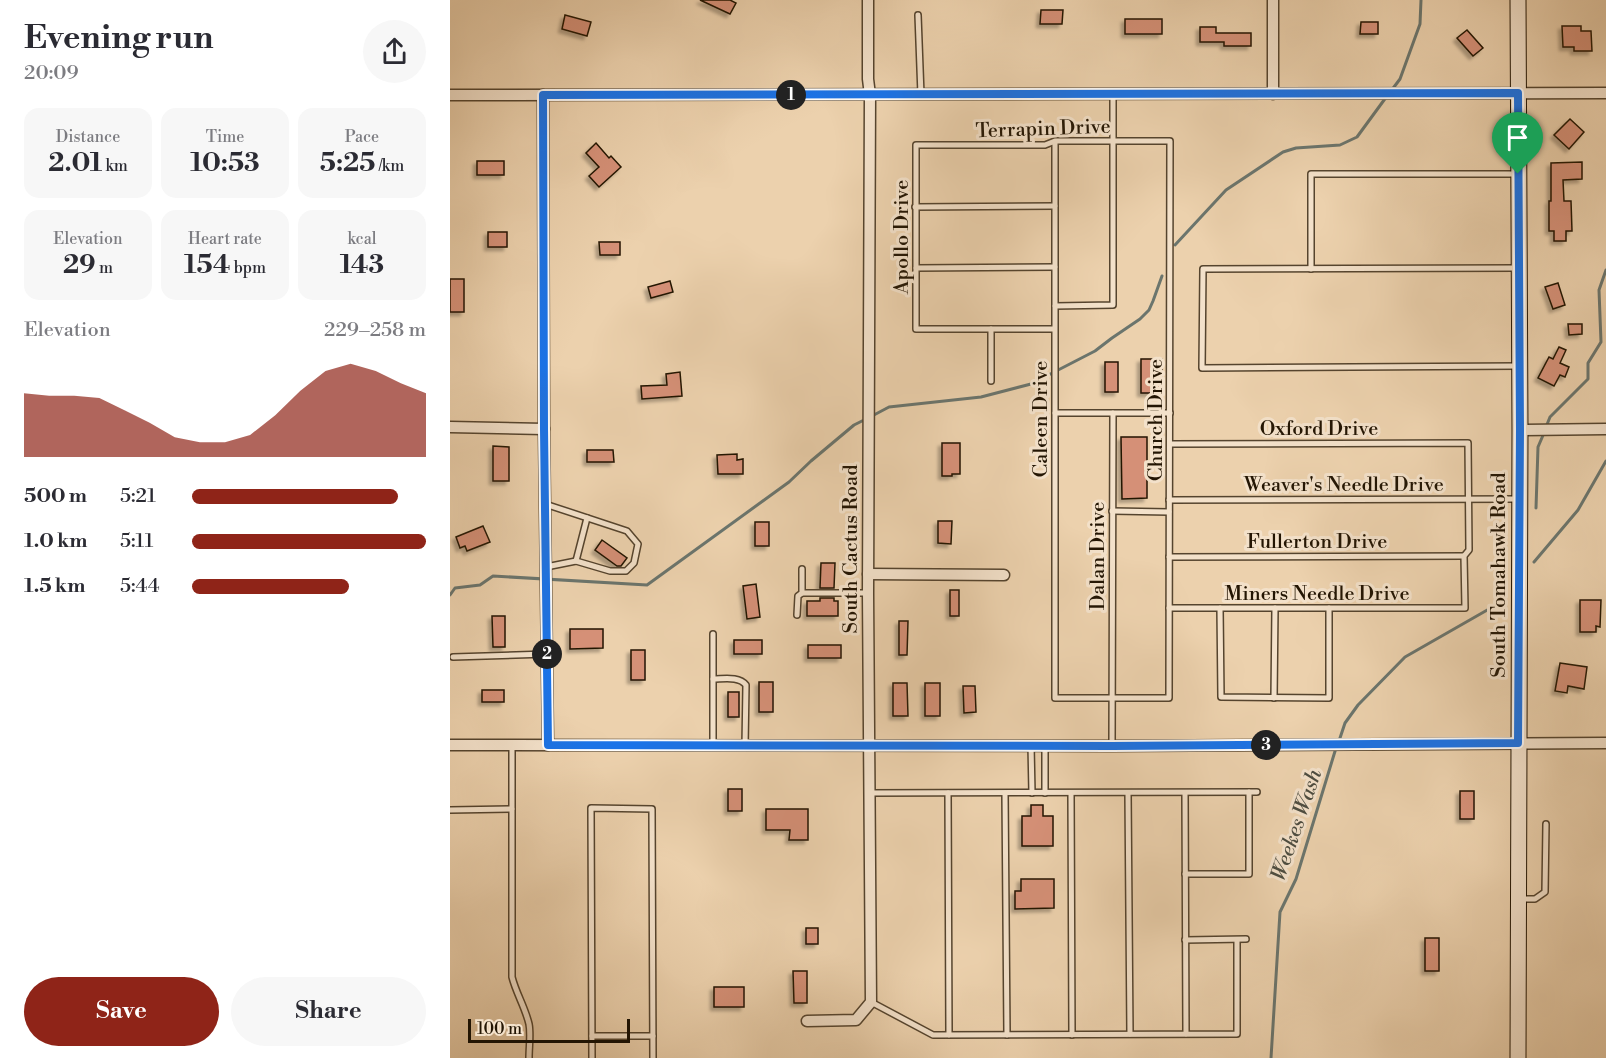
<!DOCTYPE html>
<html lang="en">
<head>
<meta charset="utf-8">
<style>
	body { margin:0; font-family:"Libre Bodoni",serif; background:#f7f7f7; color:#2b2b33; height:100vh; display:flex; flex-direction:column; font-size:22px; white-space:nowrap }
	* { box-sizing:border-box; margin:0 }
	p { font-size:20px; color:#7c7c81 }
	.icon { flex:none; width:33px; height:33px; fill:none; stroke:currentColor; stroke-width:2; stroke-linecap:round; stroke-linejoin:round }
	.map { position:relative; flex:1; overflow:hidden }
	.details { display:flex; flex-direction:column; background:#fff; width:450px }
	.details>* { flex:none }
	.scale { position:absolute; left:18px; bottom:15px; width:162px; box-sizing:border-box; padding-left:6px; border:3px solid #231503; border-top:0; font-size:16px; line-height:21px; white-space:nowrap; color:#231503; -webkit-text-stroke:4px #f3e1ca; paint-order:stroke }
	.pin { position:absolute; display:grid; place-items:center; width:51px; height:51px; color:#fff; margin:-62px -26px; border-radius:50% 50% 50% 0; rotate:-45deg; box-shadow:0 0 6px #0007 }
	.pin .icon { rotate:45deg }
	.km { position:absolute; width:30px; height:30px; margin:-15px; border-radius:50%; background:#222; color:#fff; font-size:16px; line-height:30px; text-align:center }
	.round { display:grid; place-items:center; flex:none; width:63px; height:63px; border-radius:32px; background:#f7f7f7 }
	.headline { display:flex; align-items:center; justify-content:space-between; height:102px; padding:0 24px }
	h1 { font-size:33px; font-weight:700; line-height:45px }
	.figures { display:grid; grid-template-columns:repeat(3,1fr); gap:9px; height:102px; padding:6px 24px }
	.figures div { display:grid; align-content:center; border-radius:15px; background:#f7f7f7; text-align:center }
	.figures b { font-size:26px; font-weight:700 }
	.figures small { font-size:16px; font-weight:400 }
	.figures p { font-size:16px }
	.chart { height:168px; padding:12px 24px }
	.chart p { display:flex; justify-content:space-between }
	.chart svg { width:100%; height:108px; margin-top:6px; fill:#8f2418; opacity:.7 }
	.action { display:flex; gap:12px; margin-top:auto; padding:12px 24px }
	.action a { flex:1; height:69px; border-radius:36px; background:#8f2418; color:#fff; font-size:24px; font-weight:700; line-height:69px; text-align:center }
	.action a+a { background:#f7f7f7; color:#2b2b33 }
	ul { padding:0 24px; list-style:none; font-size:20px }
	li { display:grid; grid-template-columns:96px 72px 1fr; align-items:center; height:45px }
	li i { height:15px; border-radius:8px; background:#8f2418 }
	main { display:flex; flex:1; min-height:0 }
	.map>svg:first-child { display:block }
	.lines { fill:none; stroke-linecap:round; stroke-linejoin:round }
	.stream { stroke:#6b756d; stroke-width:3 }
	.building { fill:#d59077; stroke:#231503; stroke-width:1.5; filter:url(#shadow) }
	.lane-casing { stroke:#55442e; stroke-width:8 }
	.street-casing { stroke:#55442e; stroke-width:13 }
	.secondary-casing { stroke:#231503; stroke-width:17 }
	.lane { stroke:#f3e1ca; stroke-width:5 }
	.street { stroke:#f3e1ca; stroke-width:10 }
	.secondary { stroke:#f3e1ca; stroke-width:15 }
	.route-casing { stroke:#fff; stroke-width:12 }
	.route { stroke:#1a73e8; stroke-width:8 }
	.labels { text-anchor:middle; stroke-width:6; stroke-linejoin:round; paint-order:stroke }
	.street-label { font-size:20px; fill:#231503; stroke:#f3e1ca }
	.water-label { font-size:21px; font-style:italic; fill:#4d4d41; stroke:#f3e1ca }
</style>
</head>
<body>
<main>
<section class="details">
<div class="headline"><div><h1>Evening run</h1><p>20:09</p></div><a class="round"><svg class="icon" aria-label="share" viewBox="0 0 24 24"><path d="M12 15V3M7 8l5-5 5 5M5 13v7h14v-7"/></svg></a></div>
<div class="figures">
<div><p>Distance</p><b>2.01<small> km</small></b></div>
<div><p>Time</p><b>10:53</b></div>
<div><p>Pace</p><b>5:25<small> /km</small></b></div>
</div>
<div class="figures">
<div><p>Elevation</p><b>29<small> m</small></b></div>
<div><p>Heart rate</p><b>154<small> bpm</small></b></div>
<div><p>kcal</p><b>143</b></div>
</div>
<div class="chart"><p><span>Elevation</span>229–258 m</p>
<svg viewBox="0 0 160 44" preserveAspectRatio="none"><path d="M0 44V18L10 19L20 19L30 20L40 25L50 30L60 36L70 38L80 38L90 35L100 27L110 17L120 9L130 6L140 9L150 14L160 18V44z"/></svg>
</div>
<ul>
<li><b>500 m</b>5:21<i style="width:88%"></i></li>
<li><b>1.0 km</b>5:11<i style="width:100%"></i></li>
<li><b>1.5 km</b>5:44<i style="width:67%"></i></li>
</ul>
<div class="action"><a>Save</a><a>Share</a></div>
</section>
<div class="map">
<svg width="1156" height="1058" viewBox="0 0 1156 1058">
	<defs>
		<filter id="shadow"><feDropShadow dx="-3.5" dy="3.5" stdDeviation="1.5" flood-color="#0004"/></filter>
	</defs>
	<rect width="100%" height="100%" fill="#ecd1ad"/>
	<filter id="stains"><feTurbulence type="fractalNoise" baseFrequency=".00333" numOctaves="4"/><feColorMatrix values="0 0 0 0 .2 0 0 0 0 .09 0 0 0 0 .02 0 0 0 .5 -.17"/></filter>
	<radialGradient id="worn" r=".72"><stop offset=".6" stop-color="#630" stop-opacity="0"/><stop offset="1" stop-color="#630" stop-opacity=".3"/></radialGradient>
	<g class="lines">
		<g class="stream">
			<path d="M941,91L950,79L970,24L971,0"/>
			<path d="M725,245L776,190L833,152L846,148L890,145L907,137L937,96"/>
			<path d="M422,416L439,407L531,397L581,384L645,351L662,338L690,319L699,310L703,301L712,276"/>
			<path d="M1096,427L1100,417L1138,379V363L1151,342L1149,290L1156,270"/>
			<path d="M1086,508L1088,447L1094,433"/>
			<path d="M1084,562L1128,510L1156,461"/>
			<path d="M0,595L5,588L30,585L43,576L197,585L339,482L361,461L404,425L416,419"/>
			<path d="M889,741L895,723L908,705L955,657L1046,605"/>
			<path d="M821,1058L830,912L846,879L886,748"/>
		</g>
	</g>
	<g class="building">
		<path d="M250,0H280L286,3L280,14Z"/>
		<path d="M591,10H613L612,24H590Z"/>
		<path d="M115,15L141,22L137,36L112,29Z"/>
		<rect x="675" y="19" width="37" height="15"/>
		<path d="M911,22H928V34H910Z"/>
		<path d="M1112,26H1131V31H1141L1142,51H1124V47H1113Z"/>
		<path d="M750,27H766V33H801V46H774V42H750Z"/>
		<path d="M1017,30L1033,48L1023,56L1007,38Z"/>
		<path d="M1120,119L1134,132L1119,149L1104,135Z"/>
		<path d="M146,143L159,158L161,156L171,167L149,187L139,176L149,167L136,153Z"/>
		<rect x="27" y="161" width="27" height="14"/>
		<path d="M1132,162V179L1113,180L1114,201H1121L1122,231H1116V241H1104V231H1099V201H1101V163Z"/>
		<rect x="38" y="232" width="19" height="15"/>
		<path d="M149,242H170V255H150Z"/>
		<rect x="0" y="279" width="14" height="33"/>
		<path d="M220,281L223,292L201,298L198,287Z"/>
		<path d="M1108,283L1115,305L1103,309L1095,287Z"/>
		<path d="M1118,324H1132V334L1119,335Z"/>
		<path d="M1109,347L1116,350L1110,363L1119,367L1115,377L1110,375L1104,386L1088,378L1099,357L1103,359Z"/>
		<rect x="691" y="359" width="21" height="34"/>
		<rect x="655" y="362" width="13" height="30"/>
		<path d="M230,372L232,396L192,399L191,386L217,385L216,374Z"/>
		<path d="M671,437H697V498L672,499Z"/>
		<path d="M492,443H510V474H502V476H492Z"/>
		<path d="M43,446L59,447V481H43Z"/>
		<path d="M137,450H163L164,462H137Z"/>
		<path d="M287,454V460L293,459V474H268L267,455Z"/>
		<path d="M488,521H502L501,544L488,543Z"/>
		<rect x="305" y="522" width="14" height="24"/>
		<path d="M33,526L40,542L17,551L15,546L10,548L6,537Z"/>
		<path d="M152,540L177,558L171,566H167L145,550Z"/>
		<path d="M371,563H385L384,588H370Z"/>
		<path d="M306,584L310,617L297,619L293,586Z"/>
		<rect x="500" y="590" width="9" height="26"/>
		<path d="M370,598H384V601H388V616H357V601H370Z"/>
		<path d="M1130,600H1151L1150,627L1146,626V632H1130Z"/>
		<path d="M42,616H55V647H43Z"/>
		<path d="M449,621H458L457,655H449Z"/>
		<path d="M120,629H153V648L120,649Z"/>
		<rect x="284" y="640" width="28" height="14"/>
		<rect x="358" y="645" width="33" height="13"/>
		<rect x="181" y="650" width="14" height="30"/>
		<path d="M1110,663L1137,667L1134,689L1118,686L1117,693L1105,691Z"/>
		<rect x="309" y="682" width="14" height="30"/>
		<path d="M443,683H457L458,716H443Z"/>
		<rect x="475" y="683" width="15" height="33"/>
		<path d="M513,686H525L526,712L514,713Z"/>
		<rect x="32" y="690" width="22" height="12"/>
		<rect x="278" y="692" width="11" height="25"/>
		<rect x="278" y="789" width="14" height="22"/>
		<rect x="1010" y="791" width="14" height="28"/>
		<path d="M581,805H593V816H603V846H572V816H581Z"/>
		<path d="M316,809H358V840H339L340,830H316Z"/>
		<path d="M571,879H604V908L565,909V891H571Z"/>
		<rect x="356" y="928" width="12" height="16"/>
		<rect x="975" y="938" width="14" height="33"/>
		<path d="M343,971H357V1003H344Z"/>
		<rect x="264" y="987" width="30" height="20"/>
	</g>
	<g class="lines">
		<defs>
			<g id="lane">
				<path d="M468,15L471,95"/>
				<path d="M605,141V698H719L720,141H605L595,145H466V329H605"/>
				<path d="M465,207L605,206"/>
				<path d="M466,268L605,267"/>
				<path d="M1067,268L753,269L752,368L1068,366"/>
				<path d="M861,269V174H1068"/>
				<path d="M605,306L663,305V94"/>
				<path d="M541,329V381"/>
				<path d="M605,413H720"/>
				<path d="M719,500L1069,499"/>
				<path d="M95,504L177,531L188,544L184,563L176,571H160L126,561L96,567"/>
				<path d="M662,511L719,512"/>
				<path d="M719,557L1014,556"/>
				<path d="M126,561L137,518"/>
				<path d="M352,593H418"/>
				<path d="M719,608H1015L1014,556L1019,550L1018,443L720,444"/>
				<path d="M770,608L771,697L879,698V608"/>
				<path d="M347,615L348,596L352,593V569"/>
				<path d="M263,634V746"/>
				<path d="M3,657L97,654"/>
				<path d="M263,679C274,679 289,676 296,685L295,746"/>
				<path d="M824,698L825,608"/>
				<path d="M62,745V977C66,993 75,1007 79,1024C81,1034 79,1047 79,1058"/>
				<path d="M581,745L582,793"/>
				<path d="M662,746L663,413"/>
				<path d="M595,747V793"/>
				<path d="M419,793L807,792"/>
				<path d="M498,793L499,1035"/>
				<path d="M555,793L557,1035"/>
				<path d="M621,793L622,1035"/>
				<path d="M678,793L680,1034"/>
				<path d="M735,793L736,1034"/>
				<path d="M0,810L62,809"/>
				<path d="M735,874H799V792"/>
				<path d="M1070,899H1085L1095,892L1096,824"/>
				<path d="M735,940L796,939"/>
				<path d="M421,1002L483,1035L787,1034V940"/>
				<path d="M142,1036H203"/>
				<path d="M142,1058L141,808L202,809L203,1058"/>
			</g>
			<g id="street">
				<path d="M823,0V94"/>
				<path d="M0,95L1156,93"/>
				<path d="M93,95L94,429L98,745"/>
				<path d="M0,427L94,429"/>
				<path d="M1070,430L1156,429"/>
				<path d="M418,574L554,575"/>
				<path d="M0,745L662,746L1156,743"/>
				<path d="M357,1021L406,1020L421,1002L418,593L420,95L418,79V0"/>
			</g>
			<path id="secondary" d="M1068,0L1070,430L1068,1058"/>
		</defs>
		<use href="#lane" class="lane-casing"/>
		<use href="#street" class="street-casing"/>
		<use href="#secondary" class="secondary-casing"/>
		<use href="#lane" class="lane"/>
		<use href="#street" class="street"/>
		<use href="#secondary" class="secondary"/>
	</g>
	<g class="lines">
		<defs>
			<path id="route" d="M1068,93L1070,430L1068,743L662,746L98,745L94,429L93,95Z"/>
		</defs>
		<use href="#route" class="route-casing"/>
		<use href="#route" class="route"/>
	</g>
	<g class="labels">
		<g class="street-label">
			<text transform="translate(593 128) rotate(-2)" y="7">Terrapin Drive</text>
			<text transform="translate(451 237) rotate(-90)" y="7">Apollo Drive</text>
			<text transform="translate(590 419) rotate(-90)" y="7">Caleen Drive</text>
			<text transform="translate(705 420) rotate(-90)" y="7">Church Drive</text>
			<text x="869" y="435">Oxford Drive</text>
			<text x="894" y="491">Weaver's Needle Drive</text>
			<text x="867" y="548">Fullerton Drive</text>
			<text transform="translate(400 549) rotate(-90)" y="7">South Cactus Road</text>
			<text transform="translate(647 556) rotate(-90)" y="7">Dalan Drive</text>
			<text transform="translate(1048 575) rotate(-90)" y="7">South Tomahawk Road</text>
			<text x="867" y="600">Miners Needle Drive</text>
		</g>
		<g class="water-label">
			<text transform="translate(846 825) rotate(-71)" y="7">Weekes Wash</text>
		</g>
	</g>
	<rect width="100%" height="100%" filter="url(#stains)"/>
	<rect width="100%" height="100%" fill="url(#worn)"/>
</svg>
<div class="scale">100 m</div>
<div class="pin" style="left:1068px;top:174px;background:#1e9e55"><svg class="icon" aria-label="arrive" viewBox="0 0 24 24"><path d="M6 21V4h12l-3 4 3 4H6"/></svg></div>
<b class="km" style="left:341px;top:95px">1</b>
<b class="km" style="left:97px;top:654px">2</b>
<b class="km" style="left:816px;top:745px">3</b>
</div>
</main>
</body>
</html>
